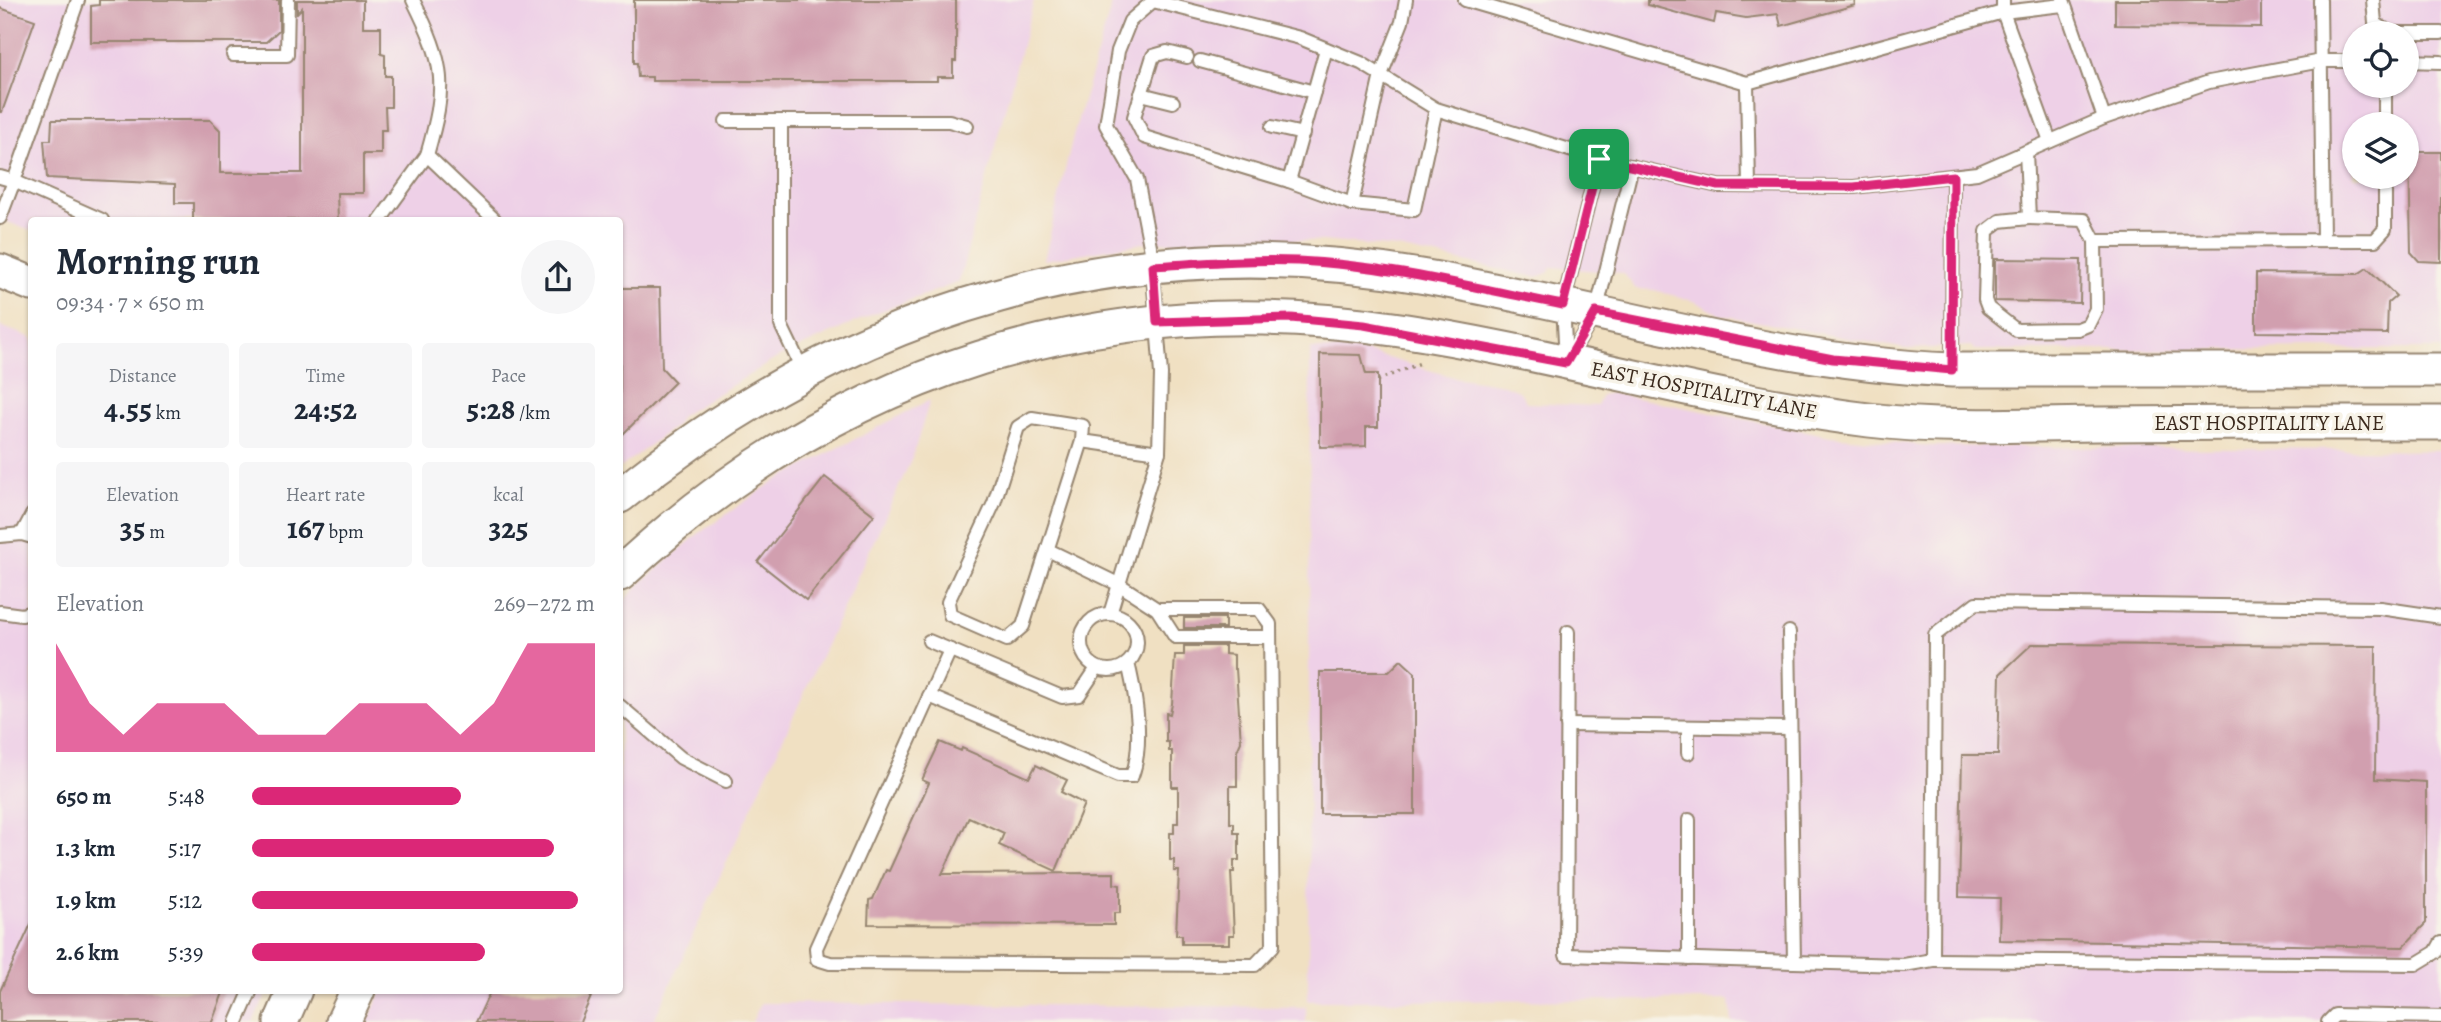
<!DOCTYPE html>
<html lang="en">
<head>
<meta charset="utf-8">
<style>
	body { margin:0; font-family:Alegreya,serif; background:#f6f6f7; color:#1f2937; height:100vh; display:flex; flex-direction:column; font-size:26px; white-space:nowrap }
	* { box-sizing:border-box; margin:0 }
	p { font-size:23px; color:#747a83 }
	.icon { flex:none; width:38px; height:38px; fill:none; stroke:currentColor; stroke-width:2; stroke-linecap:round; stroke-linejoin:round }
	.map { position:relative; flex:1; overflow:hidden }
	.drawer { position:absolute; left:28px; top:217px; width:595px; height:777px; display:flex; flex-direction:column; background:#fff; border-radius:7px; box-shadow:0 2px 5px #0004 }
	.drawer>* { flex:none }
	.fabs { position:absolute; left:2342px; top:21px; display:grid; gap:14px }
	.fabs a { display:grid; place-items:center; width:77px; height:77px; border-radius:50%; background:#fff; box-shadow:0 2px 5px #0004; font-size:35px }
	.pin { position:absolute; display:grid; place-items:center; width:60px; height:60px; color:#fff; margin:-30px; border-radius:14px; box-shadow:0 4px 10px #0006 }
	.round { display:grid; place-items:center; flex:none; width:74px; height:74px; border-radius:37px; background:#f6f6f7 }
	.overview { display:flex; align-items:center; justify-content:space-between; height:119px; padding:0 28px }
	h1 { font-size:38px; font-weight:700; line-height:52px }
	.stats { display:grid; grid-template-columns:repeat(3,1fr); gap:10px; height:119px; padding:7px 28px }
	.stats div { display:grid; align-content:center; border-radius:7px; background:#f6f6f7; text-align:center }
	.stats b { font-size:30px; font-weight:700 }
	.stats small { font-size:19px; font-weight:400 }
	.stats p { font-size:19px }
	.chart { height:196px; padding:14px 28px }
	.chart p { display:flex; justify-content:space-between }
	.chart svg { width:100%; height:126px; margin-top:7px; fill:#db2777; opacity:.7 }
	ul { padding:0 28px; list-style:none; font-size:23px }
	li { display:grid; grid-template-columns:112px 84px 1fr; align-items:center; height:52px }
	li i { height:18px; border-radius:9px; background:#db2777 }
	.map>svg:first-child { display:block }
	.built { fill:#eed0e7; fill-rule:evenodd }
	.building { fill:#d19faf }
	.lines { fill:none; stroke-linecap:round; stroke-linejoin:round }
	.lane-casing { stroke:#968570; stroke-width:16 }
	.secondary-casing { stroke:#968570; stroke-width:37 }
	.path { stroke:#968570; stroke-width:3.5; stroke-dasharray:2 5; stroke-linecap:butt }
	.lane { stroke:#fff; stroke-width:12 }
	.secondary { stroke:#fff; stroke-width:33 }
	.route-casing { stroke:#fff; stroke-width:14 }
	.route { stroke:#db2777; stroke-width:9 }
	.labels { text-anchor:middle; stroke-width:7; stroke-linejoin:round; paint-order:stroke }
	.street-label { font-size:21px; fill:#3b2a1e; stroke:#f7f3e8 }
</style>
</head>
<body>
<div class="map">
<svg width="2441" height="1022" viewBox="0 0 2441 1022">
	<rect width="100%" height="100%" fill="#f7f3e8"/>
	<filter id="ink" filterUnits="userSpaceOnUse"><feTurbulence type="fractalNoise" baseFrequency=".0143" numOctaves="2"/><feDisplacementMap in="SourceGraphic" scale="14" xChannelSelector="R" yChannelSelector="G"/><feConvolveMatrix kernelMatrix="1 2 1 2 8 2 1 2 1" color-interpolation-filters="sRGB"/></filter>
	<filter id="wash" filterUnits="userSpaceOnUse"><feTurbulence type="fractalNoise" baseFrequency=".00686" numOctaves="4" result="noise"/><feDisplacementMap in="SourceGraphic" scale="28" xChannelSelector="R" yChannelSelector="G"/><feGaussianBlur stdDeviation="1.57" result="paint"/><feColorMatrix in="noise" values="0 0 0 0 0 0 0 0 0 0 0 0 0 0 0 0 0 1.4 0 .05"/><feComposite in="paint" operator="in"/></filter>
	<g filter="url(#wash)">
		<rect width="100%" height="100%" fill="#f0e0c2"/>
		<g class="built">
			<path d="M0,0H1034L959,282L873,314L777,358L681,416L676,425L620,468V220H32L31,231L0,219Z"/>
			<path d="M1113,0H2441V349L1976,350L1971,346L1907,349L1721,315L1694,301L1654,290L1636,289L1623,273L1551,267L1548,273L1536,277L1398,248L1323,241L1252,239L1144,243L1044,260L1073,136ZM2354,33H2406V86H2354ZM2354,124H2406V177H2354Z"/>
			<path d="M0,326L32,338V990L268,991L253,1022H0Z"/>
			<path d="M1310,349L1360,350L1453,377L1504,385L1520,392L1527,403L1597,406L1602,395L1611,393L1830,436L1929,446L2441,451V1022H1732L1730,1000L1308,1001Z"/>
			<path d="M930,400L912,458L653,1022H367L382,991L620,990V606L643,581L698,534L773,482Z"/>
			<path d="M761,1003L1306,1007V1022H752Z"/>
		</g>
		<g id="blocks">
			<g class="building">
				<path d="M99,0H279V30L266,42H91V6L99,5Z"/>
				<path d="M297,0H363V27H381V54L385,55V76H391V107H385L386,130H381V154H363V193H337L338,220H193V203H175V184L47,178L44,140H51L52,120H210L220,130V173H302V8L297,13Z"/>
				<path d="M634,0H956V61H953V77H937V81H652V77H638L637,63H634Z"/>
				<path d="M1648,0H1854L1855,5L1781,26L1778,14L1746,18L1716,13L1714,23L1648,5Z"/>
				<path d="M2115,0H2261V27L2115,25Z"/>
				<path d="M0,8L35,20L2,112H0Z"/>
				<path d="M2409,152H2441V262L2419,261L2411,252Z"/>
				<path d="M1995,259L2081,260L2080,303L1995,301Z"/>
				<path d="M2367,268L2396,296L2388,303L2387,334L2256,332V273L2358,274Z"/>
				<path d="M620,288H660L662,368L675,382L620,437Z"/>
				<path d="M1320,354L1361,355L1366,374H1378V427H1366V446L1320,447Z"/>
				<path d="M825,477L874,515L806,600L758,562Z"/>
				<rect x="1184" y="618" width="41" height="10"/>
				<path d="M2032,644L2376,646L2375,779L2426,782V923L2403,947L1999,940L2000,898L1959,897L1962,755H1998L2000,674Z"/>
				<path d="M1184,646H1225V654L1234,655V669H1236L1241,742L1237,751V786H1230V823H1234V833H1239V860H1234V872H1231L1234,935H1229V944H1182V935H1176L1179,871H1174V860H1170V833H1174V823H1178V787H1172V751H1169V742H1166V713L1170,714L1172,704L1175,655H1184Z"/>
				<path d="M1401,660L1415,673V814H1320V672H1389Z"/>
				<path d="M940,742L961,751L962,748L1029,778L1036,765L1067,780L1061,792L1084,804L1056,871L999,845L1004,833L969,817L942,874L1114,873V884L1120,885V913H1114V925L868,924L869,900L873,899L886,870L889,871L929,783L922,780Z"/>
				<path d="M32,922V990H224L212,1022H0V991Z"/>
				<path d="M491,990H594L580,1022H476Z"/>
			</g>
		</g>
	</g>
	<g filter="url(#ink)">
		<use href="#blocks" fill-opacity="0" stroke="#968570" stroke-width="2"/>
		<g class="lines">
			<defs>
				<g id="lane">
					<path d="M413,0C446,66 447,85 427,155"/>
					<path d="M1465,0L1747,83L2003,12L2063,5"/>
					<path d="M2003,0V12L2050,141"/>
					<path d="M2063,0L2104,118"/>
					<path d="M2320,0L2323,240"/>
					<path d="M2373,0L2375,23L2390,33H2441"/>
					<path d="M1326,49L1289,181L1352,204L1414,210L1436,109"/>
					<path d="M233,55H287L288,0"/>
					<path d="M1187,57L1167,52L1153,56L1134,117L1144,137L1289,181"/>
					<path d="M1200,61L1314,92"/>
					<path d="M2406,61L2441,62"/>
					<path d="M1747,83L1749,186"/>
					<path d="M2385,86V124"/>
					<path d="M1141,94L1173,102"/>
					<path d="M726,121H949L967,126"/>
					<path d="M781,122V325L803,371"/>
					<path d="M1272,127L1303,134"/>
					<path d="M2026,152L2029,218L2084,220L2095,241L2375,240L2385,229V177"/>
					<path d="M0,177L14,181L78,0"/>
					<path d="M1352,204L1381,75L1402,22L1406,0"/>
					<path d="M0,218L14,181L102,220"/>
					<path d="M2029,218L2000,221L1987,231L1985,300L1988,308L2016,330L2078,329L2088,325L2096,309L2095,241"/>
					<path d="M380,220L427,155L495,220"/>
					<path d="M1566,360L1563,305L1599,159"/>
					<path d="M1568,360L1596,312L1632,166"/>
					<path d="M1952,368L1953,176"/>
					<path d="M1082,441L1083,426L1032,418L1018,427L994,503L948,602L950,615L1007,640L1023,626L1082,441L1159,452"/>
					<path d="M22,534L32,515"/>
					<path d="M0,536L22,534L32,537"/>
					<path d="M1157,609L1175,637H1270"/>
					<path d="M0,612L22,615L32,612"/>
					<path d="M1110,614L1159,452L1161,374L1151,251L1137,179L1106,125L1118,51L1130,21L1153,1L1300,38L1361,63L1436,109L1599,159L1718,186L1854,187L1977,173L2104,118L2209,82L2321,61H2354"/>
					<circle cx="1109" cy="642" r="28"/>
					<path d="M1568,632L1566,955L1794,962"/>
					<path d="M1789,632L1794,962L1904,965L1933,960L1935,635L1976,603L2380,608L2441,617"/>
					<path d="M929,641L1062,697L1079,695L1097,668"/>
					<path d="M950,650L816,948L817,959L830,963L1255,965L1273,946L1270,624L1259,609H1157L1120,585L1048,550"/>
					<path d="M929,696L1118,776H1132C1144,743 1136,696 1128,663"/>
					<path d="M620,706L681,758L726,781"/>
					<path d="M1567,725L1789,728"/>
					<path d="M1688,727V753"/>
					<path d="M1689,820V959"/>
					<path d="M1933,960L2416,964L2436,952L2441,943"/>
					<path d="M237,1022L251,990"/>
					<path d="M2328,1022L2335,1015L2441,1017"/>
				</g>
				<g id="secondary">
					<path d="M0,271L32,284"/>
					<path d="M620,496C853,306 1127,224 1426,277C1601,308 1774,363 1952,370H2441"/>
					<path d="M620,574C837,369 1104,284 1400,330C1557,354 1711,401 1869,420C1944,429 2022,425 2097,424C2212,423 2326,423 2441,423"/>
					<path d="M281,1022L295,990"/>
					<path d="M343,1022L358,990"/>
				</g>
			</defs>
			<use href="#lane" class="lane-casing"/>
			<use href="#secondary" class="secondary-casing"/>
			<path class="path" d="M1378,380L1423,362"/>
			<use href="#lane" class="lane"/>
			<use href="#secondary" class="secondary"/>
		</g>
	</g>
	<g class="lines" filter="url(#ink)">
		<defs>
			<path id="route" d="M1599,159L1718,186L1854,187L1953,176L1952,370L1833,359L1596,312L1566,363L1364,325L1291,318L1157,322L1153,266C1201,263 1250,259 1298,261C1387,265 1475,288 1563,305Z"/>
		</defs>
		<use href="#route" class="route-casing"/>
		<use href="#route" class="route"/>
	</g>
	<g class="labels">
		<g class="street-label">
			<text transform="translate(1704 390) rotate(11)" y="7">EAST HOSPITALITY LANE</text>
			<text x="2269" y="430">EAST HOSPITALITY LANE</text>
		</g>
	</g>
</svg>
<div class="fabs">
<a><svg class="icon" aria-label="locate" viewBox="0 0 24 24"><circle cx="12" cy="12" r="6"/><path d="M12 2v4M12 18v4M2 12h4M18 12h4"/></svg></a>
<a><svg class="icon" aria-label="layers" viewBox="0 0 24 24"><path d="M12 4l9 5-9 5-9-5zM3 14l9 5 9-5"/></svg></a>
</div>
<div class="pin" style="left:1599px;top:159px;background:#1e9e55"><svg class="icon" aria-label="arrive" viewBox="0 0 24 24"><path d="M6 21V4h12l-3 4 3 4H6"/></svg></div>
<section class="drawer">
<div class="overview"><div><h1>Morning run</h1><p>09:34 · 7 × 650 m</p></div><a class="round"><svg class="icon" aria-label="share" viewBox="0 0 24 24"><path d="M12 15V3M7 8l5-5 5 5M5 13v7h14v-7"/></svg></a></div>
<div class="stats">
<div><p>Distance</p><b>4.55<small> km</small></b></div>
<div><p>Time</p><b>24:52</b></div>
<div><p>Pace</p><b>5:28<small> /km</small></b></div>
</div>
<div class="stats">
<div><p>Elevation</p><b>35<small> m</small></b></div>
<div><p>Heart rate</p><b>167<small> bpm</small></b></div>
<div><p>kcal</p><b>325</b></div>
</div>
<div class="chart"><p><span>Elevation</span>269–272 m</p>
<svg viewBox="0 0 160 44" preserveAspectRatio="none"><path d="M0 44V6L10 27L20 38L30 27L40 27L50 27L60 38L70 38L80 38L90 27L100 27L110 27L120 38L130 27L140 6L150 6L160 6V44z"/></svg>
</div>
<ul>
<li><b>650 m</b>5:48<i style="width:61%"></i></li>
<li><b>1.3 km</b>5:17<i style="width:88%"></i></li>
<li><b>1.9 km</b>5:12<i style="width:95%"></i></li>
<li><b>2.6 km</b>5:39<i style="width:68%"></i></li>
</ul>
</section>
</div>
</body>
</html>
